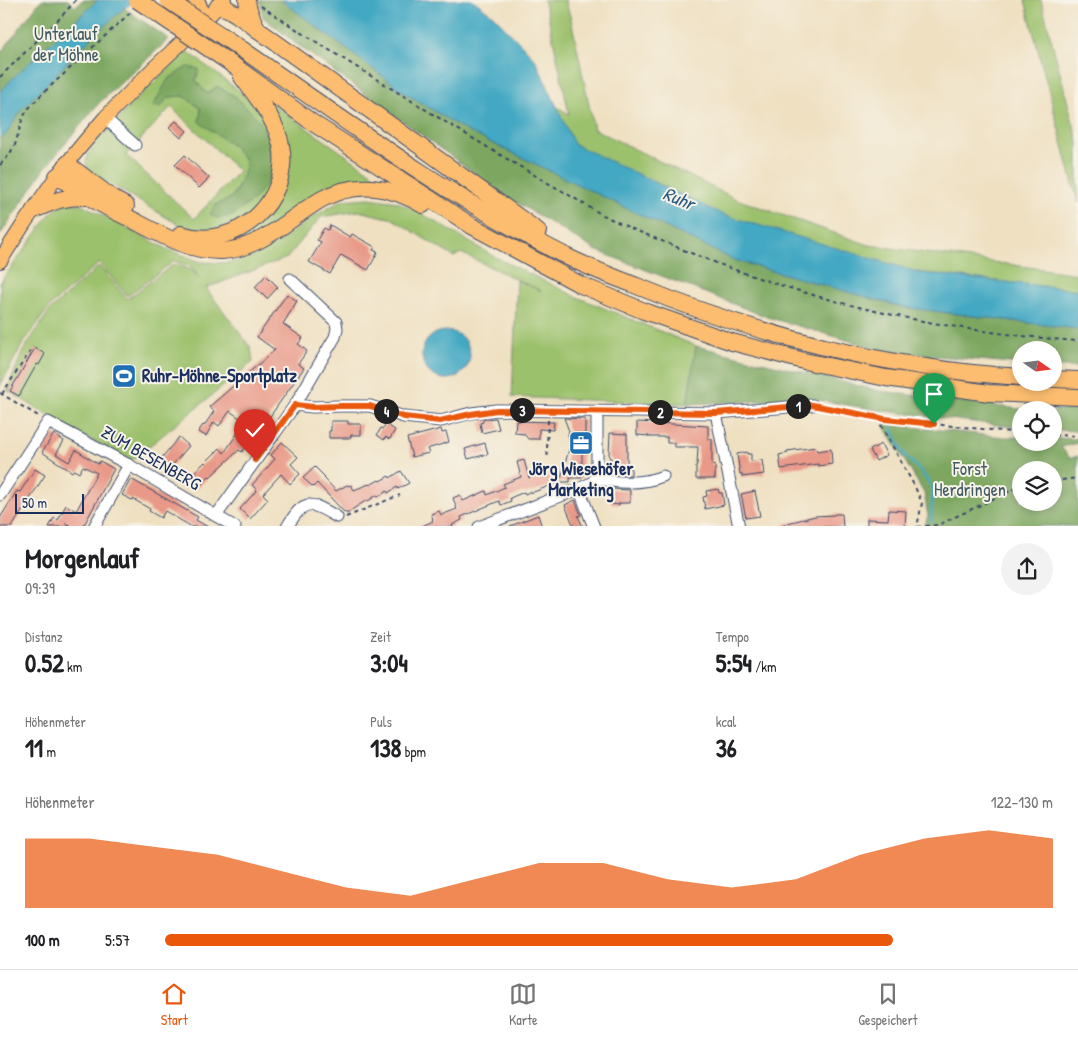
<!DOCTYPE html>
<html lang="de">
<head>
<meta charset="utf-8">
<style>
	body { margin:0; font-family:"Patrick Hand",sans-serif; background:#f2f2f2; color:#202124; height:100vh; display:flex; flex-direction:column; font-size:19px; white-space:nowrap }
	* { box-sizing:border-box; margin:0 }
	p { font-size:16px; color:#757577 }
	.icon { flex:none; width:28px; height:28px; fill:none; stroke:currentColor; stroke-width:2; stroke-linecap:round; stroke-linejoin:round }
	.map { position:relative; height:526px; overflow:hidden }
	.details { display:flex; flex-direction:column; background:#fff; flex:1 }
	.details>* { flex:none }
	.needle { width:32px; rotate:104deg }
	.buttons { position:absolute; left:1012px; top:341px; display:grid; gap:10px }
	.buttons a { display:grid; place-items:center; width:50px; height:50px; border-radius:50%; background:#fff; box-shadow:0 2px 8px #0003; font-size:25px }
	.scale { position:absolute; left:15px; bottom:12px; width:69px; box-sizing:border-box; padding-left:5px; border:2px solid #1b2f5e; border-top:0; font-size:14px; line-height:18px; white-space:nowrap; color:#1b2f5e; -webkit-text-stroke:4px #f7f3e8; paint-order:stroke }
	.pin { position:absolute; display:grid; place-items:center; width:42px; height:42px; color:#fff; margin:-51px -21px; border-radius:50% 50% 50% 0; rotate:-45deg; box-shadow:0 0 5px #0007 }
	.pin .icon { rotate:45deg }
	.km { position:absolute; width:25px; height:25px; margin:-12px; border-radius:50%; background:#222; color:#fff; font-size:14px; line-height:25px; text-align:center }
	.round { display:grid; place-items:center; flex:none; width:52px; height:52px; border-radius:26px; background:#f2f2f2 }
	.head { display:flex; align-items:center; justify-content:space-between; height:85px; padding:0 25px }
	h1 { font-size:28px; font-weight:800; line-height:38px }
	.metrics { display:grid; grid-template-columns:repeat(3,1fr); gap:8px; height:85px; padding:5px 25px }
	.metrics div { display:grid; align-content:center }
	.metrics b { font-size:25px; font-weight:800 }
	.metrics small { font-size:14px; font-weight:400 }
	.metrics p { font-size:14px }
	.chart { height:140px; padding:10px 25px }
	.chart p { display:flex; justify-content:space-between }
	.chart svg { width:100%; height:90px; margin-top:5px; fill:#ea580c; opacity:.7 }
	ul { padding:0 25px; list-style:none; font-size:16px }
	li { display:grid; grid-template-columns:80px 60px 1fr; align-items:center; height:38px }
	li i { height:12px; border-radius:6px; background:#ea580c }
	.tab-bar { display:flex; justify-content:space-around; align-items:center; height:70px; border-top:1px solid #e0e0e0; background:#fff; font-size:14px; color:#757577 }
	.tab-bar a { display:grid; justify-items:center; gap:2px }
	.tab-bar .on { color:#ea580c }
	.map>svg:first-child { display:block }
	.green { fill:#9cc16c; stroke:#5c7865; fill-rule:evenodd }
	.forest { fill:#7da760; stroke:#4c6b5f; fill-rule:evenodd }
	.water { fill:#43a8c3; stroke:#2f6c90 }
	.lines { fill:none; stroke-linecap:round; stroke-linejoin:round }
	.stream { stroke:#43a8c3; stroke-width:2.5 }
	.building { fill:#e99987 }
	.minor-casing { stroke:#3b4a6d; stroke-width:13 }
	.major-casing { stroke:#3b4a6d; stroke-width:16 }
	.highway-casing { stroke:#3b4a6d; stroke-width:18 }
	.path { stroke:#3b4a6d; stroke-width:2; stroke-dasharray:4 4; stroke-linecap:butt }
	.minor { stroke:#fff; stroke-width:11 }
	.major { stroke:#fcbd6f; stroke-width:14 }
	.highway { stroke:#fcbd6f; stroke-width:16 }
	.highway-bridge-casing { stroke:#3b4a6d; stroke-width:18; stroke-linecap:butt }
	.highway-bridge { stroke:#fcbd6f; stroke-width:16 }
	.route-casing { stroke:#fff; stroke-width:10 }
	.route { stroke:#ea580c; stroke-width:6 }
	.labels { text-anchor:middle; stroke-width:4; stroke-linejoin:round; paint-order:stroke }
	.park-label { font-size:18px; fill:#425b62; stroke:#f7f3e8 }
	.poi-label { font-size:18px; font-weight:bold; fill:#1b2f5e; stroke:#f7f3e8; text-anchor:start }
	.street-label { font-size:18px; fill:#1b2f5e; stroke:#f7f3e8 }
	.water-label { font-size:19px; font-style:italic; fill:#295981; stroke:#f7f3e8 }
</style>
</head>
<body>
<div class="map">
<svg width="1078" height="527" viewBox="0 0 1078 527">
	<rect width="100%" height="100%" fill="#f7f3e8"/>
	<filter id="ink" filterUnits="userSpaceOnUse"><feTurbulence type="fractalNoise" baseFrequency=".02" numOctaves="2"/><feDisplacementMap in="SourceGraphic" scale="10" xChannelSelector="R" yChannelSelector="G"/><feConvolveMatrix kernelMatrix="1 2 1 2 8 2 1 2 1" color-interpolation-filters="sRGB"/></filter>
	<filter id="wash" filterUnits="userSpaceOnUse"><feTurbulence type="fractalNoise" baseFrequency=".0096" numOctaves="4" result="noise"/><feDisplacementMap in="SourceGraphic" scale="20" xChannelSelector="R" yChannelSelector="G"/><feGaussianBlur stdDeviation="1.12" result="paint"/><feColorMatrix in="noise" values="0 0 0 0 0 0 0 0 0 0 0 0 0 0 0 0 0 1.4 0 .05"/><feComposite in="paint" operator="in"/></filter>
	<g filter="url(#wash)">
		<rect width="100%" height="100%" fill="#efe0c1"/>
		<g class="green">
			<path d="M543,0H565L571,19L594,129L736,199L869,245L1078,274V290L872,267L766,238L601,160L481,87L495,70L569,114L548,15Z"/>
			<path d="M1025,0H1041L1078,142V203Z"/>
			<path d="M187,51L243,94L259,111L272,134L276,161L272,182L263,201L244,220L223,228L204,229L181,226L87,170L86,160L91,148L140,95ZM198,69L195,81L207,94L217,87L236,97L252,201L215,205L231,198L242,180L246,162L234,146L200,122L201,109L184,96L168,97ZM171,107L239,171L194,219L126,155Z"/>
			<path d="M272,104L386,183H365L244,243H221L283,186L269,106Z"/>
			<path d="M369,198L398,202L419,212L493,256L577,297L696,346L687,404L512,397L517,280L541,291L461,253L454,257L393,219L358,211L321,217L287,258L206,288L251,348L253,362L131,461L72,430L7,390L23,351L50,310L99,266L127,299L174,264L192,270L199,279L192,267L174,261L127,296L99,263L50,306L22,345L0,386V283L51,213L65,203L81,204L167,249L201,262L226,263L255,256L279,242L309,219L342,200Z"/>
		</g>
		<g class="forest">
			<path d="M41,0H68L75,7L82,0H98L15,76L0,92V54Z"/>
			<path d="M260,0H281L405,93L465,130L734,260L902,307L1078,329V367H1054V350H1021V364L885,351L767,317L595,250L503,194L295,43L263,17Z"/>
			<path d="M124,8L169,39L99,103L45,168L0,235V138L6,134L22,109L42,87L92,37Z"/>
			<path d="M187,67L199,69L196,81L207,94L217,86L236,97L260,121L269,144L273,166L266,185L252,201L233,215L216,218L210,214C217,202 218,205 229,199C239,193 243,173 246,162L234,146L199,122L201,109L184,96L168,97L161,107L153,106L168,79Z"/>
			<path d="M696,346L880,391L1019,409L1078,410V431L1054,430V410H1021V428L879,410L811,399L687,404Z"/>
			<path d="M883,424L1004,437H1021V442H1054V438L1078,439V443L1061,447L1070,458L1078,456V526H924L928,516L924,493ZM1021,470H1054V502H1021Z"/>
		</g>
		<g class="water">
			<path d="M98,0H137L124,8L92,37L22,109L6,134L0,138V92L15,76Z"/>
			<path d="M281,0H473L493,15L535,59L574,144L724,215L921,273L1078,290V329L902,307L734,260L465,130L405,93Z"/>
			<circle cx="446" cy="355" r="24"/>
		</g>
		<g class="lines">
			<path class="stream" d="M892,428L896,438L905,456L921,471L933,489L931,521"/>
		</g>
		<g id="blocks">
			<g class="building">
				<path d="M176,121L187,131L181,138L169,127Z"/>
				<path d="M185,155L209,178L199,188L175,165Z"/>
				<path d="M330,225L350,237L352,234L375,247L373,250L378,252L368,270L341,255L330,274L309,262L321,242L317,240L324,228L328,230Z"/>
				<path d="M266,275L278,287L267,299L255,287Z"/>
				<path d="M287,294L297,301L283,324L303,338L298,344L307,351L298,364L304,368L259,432L257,431L242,452L239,450L210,477L209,476L197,489L185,478L190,473L192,474L205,462V463L220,448L224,453L245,422L230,411L219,426L214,422L206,436L198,432L203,425L204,426L214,411L209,407L275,350L257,337Z"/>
				<path d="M35,348L45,354L39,365L37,364L19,396L10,391Z"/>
				<path d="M496,418L499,429L482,433L480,423L483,422V419Z"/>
				<path d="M564,418L585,419V448H582V478H570V482H560L531,493V491L525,494L524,492L510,498L511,501L501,505L499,501L461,517L462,520L452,525L453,527H420L433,521L432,519H433L431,514L439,511L441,515L457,509L453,498L460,495L463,501L486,491L487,495L505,487L503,484L521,477L517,462L524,460L529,478L556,467L561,478L570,446L568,434L569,431Z"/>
				<path d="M331,421H348V424H361V435H351L350,438H329V431H331Z"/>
				<path d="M516,421L554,422L553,430L539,429V439H528L524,434L515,433Z"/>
				<path d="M637,422L708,426V439H712V465H715V479H696V465H697L698,447H674V443H667V437H649V436L637,435Z"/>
				<path d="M386,424L395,430L390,439L385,437L384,440L377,435L381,428L383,429Z"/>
				<path d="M441,429L442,433L446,432L449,442L427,449L429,453L412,457L407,438Z"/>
				<path d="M610,433L627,434V468H631V475L612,474V459H610L609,454Z"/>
				<path d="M54,434L64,441L56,454L69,462L76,450L98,464L100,461L114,469L83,527H72L65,523L70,527H49L54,518L58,520L66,505L76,511L97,473L83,466L79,473L74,470L72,472L42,452Z"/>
				<path d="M179,437L189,446L169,469L159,461Z"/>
				<path d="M282,442L298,457L291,464L300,474L290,484L281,474L263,494L268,499L250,519L240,509L257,490L252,485L275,459L271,455Z"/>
				<path d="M485,443L488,454L468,459L465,449Z"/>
				<path d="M881,444L887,455L876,461L870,450Z"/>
				<path d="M816,447L817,451L831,449L832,464L818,466V464L781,469L779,455L788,453L787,451Z"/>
				<path d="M747,452V454H751V461L762,460L764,474L742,477V474H740L737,454Z"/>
				<path d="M315,467L325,477L324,478L336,491L347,485L349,486L351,485L354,490L369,484L370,485L379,480L380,481L389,476L390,478L401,471L409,483L398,489L397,487L388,493L387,491L378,497L377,495L368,501L367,500L353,509L347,514L345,511L344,512L317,483L313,487L303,478Z"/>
				<path d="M35,469L45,475L12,527H0V518L17,491L20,492Z"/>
				<path d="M131,479L198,517L196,520L208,527H192L165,511L161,518L149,511L150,509L133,499L132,500L122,495Z"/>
				<path d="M611,489L630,490V503H619V505L611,504Z"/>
				<path d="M718,489L719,493H722L724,505L705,509L703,497L707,496L706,491Z"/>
				<path d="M755,491L760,516L746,518L741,494Z"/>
				<path d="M575,500L581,515L578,516L583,527H574L565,505Z"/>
				<path d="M889,510L906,511L905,527H867V519L888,520Z"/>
				<path d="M835,514H842L843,527H785L784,524L815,516L834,515Z"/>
				<path d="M538,515L542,527H510V526Z"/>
			</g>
		</g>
	</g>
	<g filter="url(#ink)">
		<use href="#blocks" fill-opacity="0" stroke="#3b4a6d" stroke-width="1"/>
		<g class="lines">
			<defs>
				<g id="minor">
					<path d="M105,118L135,145"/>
					<path d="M295,405L313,407L340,406H370L404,417L441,421L471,413L497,410L716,413L812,405"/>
					<path d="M716,413L739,527"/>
					<path d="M596,478C617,484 643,484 663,476"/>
					<path d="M579,489L594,527"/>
					<path d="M0,495L48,422L129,465L235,527"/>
					<path d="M216,516L295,405L335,337L337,329L336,322L290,279"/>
					<path d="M94,527L129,465"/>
					<path d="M287,527C305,497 310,502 337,517"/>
					<path d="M479,527L579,489L593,482L597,475V411"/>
				</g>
				<path id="major" d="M0,261L25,222L57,176L81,146L105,118L153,69L196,29L224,0"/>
				<g id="highway">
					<path d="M196,0C202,10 200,17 197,28"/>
					<path d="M247,0C248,11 253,20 258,30"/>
					<path d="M218,6L228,9L236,14L538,231"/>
					<path d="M243,50C347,122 449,197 562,254C586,267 612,276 637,286C758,336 890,369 1021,377"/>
					<path d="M233,65L313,123L472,226L581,285L644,311L732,342L804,361L886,378L989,393L1078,397"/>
					<path d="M67,164L115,200L126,206"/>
					<path d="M57,176C68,183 78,191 89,197C103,206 118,213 133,220C161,235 190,252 222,251C244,250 263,239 281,227C295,217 308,207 322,199C357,180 390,186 423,205"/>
					<path d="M34,210C54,201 65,196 88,197"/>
					<path d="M181,234C236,252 292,201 281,145C276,119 257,98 242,77"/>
					<path d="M1054,379L1078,380"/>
				</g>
			</defs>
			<use href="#minor" class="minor-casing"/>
			<use href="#major" class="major-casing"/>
			<use href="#highway" class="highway-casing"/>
			<g class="path">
				<path d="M261,6C321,46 383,83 444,121C484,145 523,169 564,192C579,201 595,211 611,219C633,230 658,239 681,249C810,302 939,331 1078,341"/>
				<path d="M0,77L59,19L76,0"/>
				<path d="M0,165L9,155L15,145L22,120L27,110L42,94L131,12"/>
				<path d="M0,393L40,417"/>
				<path d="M2,394L33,347"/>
				<path d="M822,407L885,419L1021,433"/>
				<path d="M877,418L915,487L922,503L917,527"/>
				<path d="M548,420L547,450L548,459"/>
				<path d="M1054,435L1078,436"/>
				<path d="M1054,481L1078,478"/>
				<path d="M346,517L400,495"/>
				<path d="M917,527L938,525L1021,486"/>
			</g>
			<use href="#minor" class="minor"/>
			<use href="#major" class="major"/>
			<use href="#highway" class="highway"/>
			<defs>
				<g id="highway-bridge">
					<path d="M137,0L233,65"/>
					<path d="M168,0L243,50"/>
				</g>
			</defs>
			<use href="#highway-bridge" class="highway-bridge-casing"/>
			<use href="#highway-bridge" class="highway-bridge"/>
		</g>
	</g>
	<g class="lines" filter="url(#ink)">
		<defs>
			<path id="route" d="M255,460L295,405L313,407L340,406H370L404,417L440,421L471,414L497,410L716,413L812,405L885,419L934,424"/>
		</defs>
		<use href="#route" class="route-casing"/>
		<use href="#route" class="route"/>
	</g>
	<defs>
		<symbol id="stadium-square" viewBox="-11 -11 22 22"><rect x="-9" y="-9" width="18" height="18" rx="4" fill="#1f6fb2" stroke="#f7f3e8"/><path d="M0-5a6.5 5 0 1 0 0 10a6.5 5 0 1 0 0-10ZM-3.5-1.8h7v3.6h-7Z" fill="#fff"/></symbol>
		<symbol id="office-square" viewBox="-11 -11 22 22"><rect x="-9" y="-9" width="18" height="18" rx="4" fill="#1f6fb2" stroke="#f7f3e8"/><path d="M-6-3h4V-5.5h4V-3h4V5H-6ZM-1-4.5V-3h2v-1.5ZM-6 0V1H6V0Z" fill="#fff"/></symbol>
	</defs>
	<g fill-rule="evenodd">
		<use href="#stadium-square" x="110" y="362" width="28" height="28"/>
		<use href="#office-square" x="567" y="429" width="28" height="28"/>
	</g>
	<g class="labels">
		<g class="park-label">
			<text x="66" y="40">Unterlauf<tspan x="66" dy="21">der Möhne</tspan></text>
			<text x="970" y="475">Forst<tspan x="970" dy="21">Herdringen</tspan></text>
		</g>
		<g class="poi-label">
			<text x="142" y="382">Ruhr-Möhne-Sportplatz</text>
			<text x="581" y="475" text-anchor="middle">Jörg Wiesehöfer<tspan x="581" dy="21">Marketing</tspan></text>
		</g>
		<g class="street-label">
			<text transform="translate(151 458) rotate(30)" y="6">ZUM BESENBERG</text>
		</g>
		<g class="water-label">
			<text transform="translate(679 198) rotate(22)" y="7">Ruhr</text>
		</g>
	</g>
</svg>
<div class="buttons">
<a><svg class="needle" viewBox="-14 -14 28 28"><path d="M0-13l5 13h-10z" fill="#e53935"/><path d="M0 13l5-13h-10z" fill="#757577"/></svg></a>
<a><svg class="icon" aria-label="locate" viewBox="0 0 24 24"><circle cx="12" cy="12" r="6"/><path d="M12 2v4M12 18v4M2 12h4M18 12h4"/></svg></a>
<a><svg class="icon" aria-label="layers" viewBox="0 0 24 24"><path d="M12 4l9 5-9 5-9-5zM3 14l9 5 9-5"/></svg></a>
</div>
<div class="scale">50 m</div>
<div class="pin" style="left:934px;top:424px;background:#1e9e55"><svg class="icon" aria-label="arrive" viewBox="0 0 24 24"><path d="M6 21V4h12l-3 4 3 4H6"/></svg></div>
<div class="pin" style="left:255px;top:460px;background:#d93025"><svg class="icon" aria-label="check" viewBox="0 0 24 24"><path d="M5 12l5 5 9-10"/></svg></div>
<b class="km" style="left:798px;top:406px">1</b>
<b class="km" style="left:660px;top:412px">2</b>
<b class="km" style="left:522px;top:410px">3</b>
<b class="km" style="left:386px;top:411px">4</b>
</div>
<section class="details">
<div class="head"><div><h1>Morgenlauf</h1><p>09:39</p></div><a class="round"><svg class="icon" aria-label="share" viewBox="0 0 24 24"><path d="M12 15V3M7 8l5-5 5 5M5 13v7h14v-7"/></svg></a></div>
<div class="metrics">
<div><p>Distanz</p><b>0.52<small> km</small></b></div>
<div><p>Zeit</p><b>3:04</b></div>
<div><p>Tempo</p><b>5:54<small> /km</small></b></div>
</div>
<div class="metrics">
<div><p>Höhenmeter</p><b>11<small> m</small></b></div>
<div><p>Puls</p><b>138<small> bpm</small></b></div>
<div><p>kcal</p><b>36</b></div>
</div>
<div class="chart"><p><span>Höhenmeter</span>122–130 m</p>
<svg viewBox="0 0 160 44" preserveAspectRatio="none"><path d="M0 44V10L10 10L20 14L30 18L40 26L50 34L60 38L70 30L80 22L90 22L100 30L110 34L120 30L130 18L140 10L150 6L160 10V44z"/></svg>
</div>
<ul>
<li><b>100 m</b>5:57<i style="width:82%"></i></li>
</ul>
</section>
<nav class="tab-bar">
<a class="on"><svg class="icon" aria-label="home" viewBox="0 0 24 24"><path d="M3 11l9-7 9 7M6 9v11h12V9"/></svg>Start</a>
<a><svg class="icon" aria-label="map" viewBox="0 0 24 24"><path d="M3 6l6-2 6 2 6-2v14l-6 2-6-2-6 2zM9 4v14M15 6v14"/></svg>Karte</a>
<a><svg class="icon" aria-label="saved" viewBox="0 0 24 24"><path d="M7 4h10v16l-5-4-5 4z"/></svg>Gespeichert</a>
</nav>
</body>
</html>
